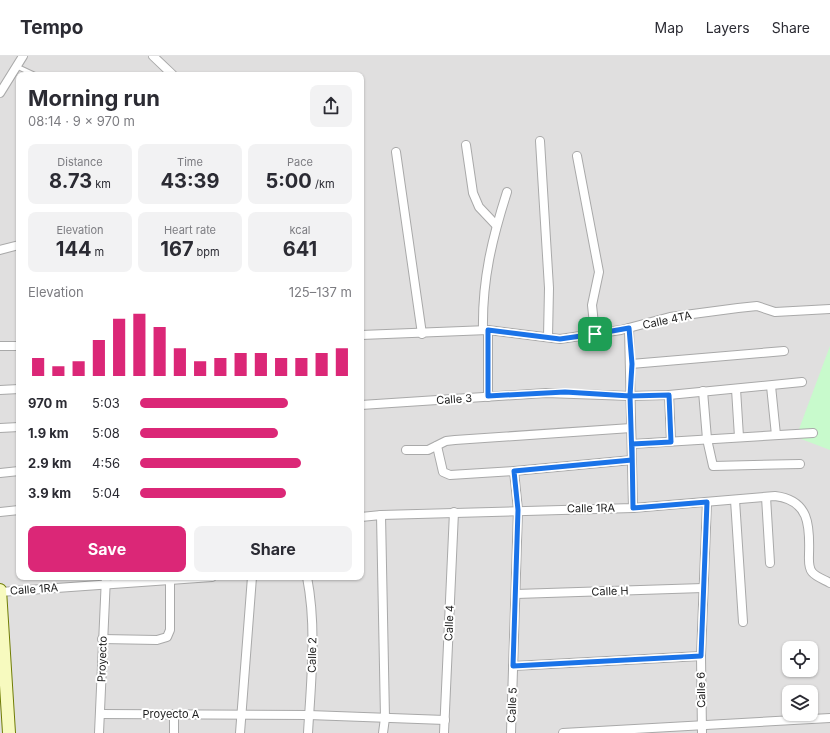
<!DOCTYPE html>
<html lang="en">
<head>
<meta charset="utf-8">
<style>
	body { margin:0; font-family:Inter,sans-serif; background:#f2f2f3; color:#2b2b33; height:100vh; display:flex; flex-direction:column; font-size:15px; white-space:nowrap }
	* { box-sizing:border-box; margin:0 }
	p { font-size:13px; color:#7c7c81 }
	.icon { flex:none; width:22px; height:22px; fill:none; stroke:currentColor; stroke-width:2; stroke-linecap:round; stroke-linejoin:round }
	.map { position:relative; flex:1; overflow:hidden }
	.drawer { position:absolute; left:16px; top:16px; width:348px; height:508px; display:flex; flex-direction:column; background:#fff; border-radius:8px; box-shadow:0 1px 3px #0004 }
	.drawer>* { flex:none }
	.tools { position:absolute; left:782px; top:585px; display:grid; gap:8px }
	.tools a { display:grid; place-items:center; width:36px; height:36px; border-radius:8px; background:#fff; box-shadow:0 1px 3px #0004; font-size:20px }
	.pin { position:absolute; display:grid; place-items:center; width:34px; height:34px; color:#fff; margin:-17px; border-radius:8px; box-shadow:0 2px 6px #0006 }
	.round { display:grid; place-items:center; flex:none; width:42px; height:42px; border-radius:8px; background:#f2f2f3 }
	.headline { display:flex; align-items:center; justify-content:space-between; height:68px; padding:0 12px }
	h1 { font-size:22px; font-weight:700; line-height:30px }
	.figures { display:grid; grid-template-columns:repeat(3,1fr); gap:6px; height:68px; padding:4px 12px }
	.figures div { display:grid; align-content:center; border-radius:8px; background:#f2f2f3; text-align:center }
	.figures b { font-size:20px; font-weight:700 }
	.figures small { font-size:11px; font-weight:400 }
	.figures p { font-size:11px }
	.chart { height:112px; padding:8px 12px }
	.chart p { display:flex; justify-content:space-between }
	.chart svg { width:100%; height:72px; margin-top:4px; stroke:#db2777; stroke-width:6 }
	.button { display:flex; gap:8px; margin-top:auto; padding:8px 12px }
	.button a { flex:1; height:46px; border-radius:8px; background:#db2777; color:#fff; font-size:16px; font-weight:700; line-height:46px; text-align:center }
	.button a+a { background:#f2f2f3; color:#2b2b33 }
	ul { padding:0 12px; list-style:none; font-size:13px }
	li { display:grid; grid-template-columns:64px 48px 1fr; align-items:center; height:30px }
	li i { height:10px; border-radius:5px; background:#db2777 }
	header { display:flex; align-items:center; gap:24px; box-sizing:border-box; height:56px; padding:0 20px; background:#fff; border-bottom:1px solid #e1e1e2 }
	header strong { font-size:19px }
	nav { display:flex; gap:22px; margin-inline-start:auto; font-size:14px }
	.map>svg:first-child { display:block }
	.residential { fill:#e0dfdf; fill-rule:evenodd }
	.park { fill:#c8facc }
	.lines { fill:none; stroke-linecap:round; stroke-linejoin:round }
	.service-casing { stroke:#a9a9a9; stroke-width:6 }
	.minor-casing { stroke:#a9a9a9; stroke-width:10 }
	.secondary-casing { stroke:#707d05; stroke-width:14 }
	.service { stroke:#fff; stroke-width:4 }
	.minor { stroke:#fff; stroke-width:8 }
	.secondary { stroke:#f7fabf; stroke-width:12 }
	.route-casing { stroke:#fff; stroke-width:8 }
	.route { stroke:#1a73e8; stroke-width:5 }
	.labels { text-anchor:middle; stroke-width:4; stroke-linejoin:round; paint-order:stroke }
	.street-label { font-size:11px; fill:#222; stroke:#fff }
</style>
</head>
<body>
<header>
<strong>Tempo</strong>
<nav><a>Map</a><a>Layers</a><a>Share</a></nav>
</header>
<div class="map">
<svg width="830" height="677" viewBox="0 0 830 677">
	<rect width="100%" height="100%" fill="#f2efe9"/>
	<path class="residential" d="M0,0H830V677H0ZM19,19H361V521H19ZM789,592H811V614H789ZM789,636H811V658H789Z"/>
	<path class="park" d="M830,290V394L796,381Z"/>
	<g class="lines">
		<defs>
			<path id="service" d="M18,11L35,19"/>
			<g id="minor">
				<path d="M153,0L173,19"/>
				<path d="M0,37L23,0"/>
				<path d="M540,85L549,232L548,281"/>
				<path d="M466,89L473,137L479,151L496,169"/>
				<path d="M396,96L422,278"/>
				<path d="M577,100L599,216L592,249L595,278"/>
				<path d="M0,194L19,189"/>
				<path d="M629,272L633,452"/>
				<path d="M483,274C482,224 492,183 507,136"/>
				<path d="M361,279L488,274L560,283L621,274L670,261L738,252L757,250L775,256L830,253"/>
				<path d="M0,290H19"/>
				<path d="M631,308L784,295"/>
				<path d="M771,330L776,379"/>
				<path d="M736,333L739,381"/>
				<path d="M0,334L19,333"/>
				<path d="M703,335L707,383L713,410L800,408"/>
				<path d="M669,339L671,385"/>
				<path d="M488,341V274"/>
				<path d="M361,349L546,337L630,340L669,339L802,326"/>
				<path d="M0,372L19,371"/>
				<path d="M632,388L813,377"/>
				<path d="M437,390L443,416L450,419L514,415L632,404"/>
				<path d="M406,394H428L446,385L455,384L631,372"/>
				<path d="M0,417L19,415"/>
				<path d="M766,441L770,507"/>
				<path d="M735,444L743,566"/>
				<path d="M0,456L19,454"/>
				<path d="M381,459L385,662L383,677"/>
				<path d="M361,461L381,459L633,452L775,440C809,444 810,469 809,498C809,503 808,511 812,516C816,521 825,524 830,527"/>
				<path d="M307,521C317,572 311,625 308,677"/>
				<path d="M0,536L212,521"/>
				<path d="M516,538L703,532"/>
				<path d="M102,583L157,584L167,581L170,574V524"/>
				<path d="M513,610L701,600"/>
				<path d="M100,658L309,659L445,664"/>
				<path d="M99,677L106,521"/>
				<path d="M174,677V658"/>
				<path d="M240,677L252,521"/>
				<path d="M444,677L454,456"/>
				<path d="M511,677L518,454L514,415"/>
				<path d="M563,677L830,662"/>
				<path d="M702,677L701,600L707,446"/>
			</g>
			<path id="secondary" d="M0,534L9,677"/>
		</defs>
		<use href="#service" class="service-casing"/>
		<use href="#minor" class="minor-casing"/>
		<use href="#secondary" class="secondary-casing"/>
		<use href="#service" class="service"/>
		<use href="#minor" class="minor"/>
		<use href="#secondary" class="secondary"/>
	</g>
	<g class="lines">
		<defs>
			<path id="route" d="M595,278L560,283L488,274V340L565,336L630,340L632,404L514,415L518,454L513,610L701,600L707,446L633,452L632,388L671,386L669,339L630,340L632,308L629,272L595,278"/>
		</defs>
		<use href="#route" class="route-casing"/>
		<use href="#route" class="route"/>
	</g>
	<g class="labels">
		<g class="street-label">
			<text transform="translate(667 264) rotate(-12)" y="4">Calle 4TA</text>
			<text transform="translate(454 343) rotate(-4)" y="4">Calle 3</text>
			<text transform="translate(591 452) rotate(-1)" y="4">Calle 1RA</text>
			<text transform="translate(34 533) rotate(-4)" y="4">Calle 1RA</text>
			<text transform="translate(610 535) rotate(-2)" y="4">Calle H</text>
			<text transform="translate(449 567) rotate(-88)" y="4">Calle 4</text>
			<text transform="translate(312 599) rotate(-89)" y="4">Calle 2</text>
			<text transform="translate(102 603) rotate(-88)" y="4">Proyecto</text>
			<text transform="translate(701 634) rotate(-91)" y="4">Calle 6</text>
			<text transform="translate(512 649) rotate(-88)" y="4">Calle 5</text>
			<text x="171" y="662">Proyecto A</text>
		</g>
	</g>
</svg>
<div class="tools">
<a><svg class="icon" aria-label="locate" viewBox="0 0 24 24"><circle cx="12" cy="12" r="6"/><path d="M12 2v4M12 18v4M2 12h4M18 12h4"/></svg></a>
<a><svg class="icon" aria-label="layers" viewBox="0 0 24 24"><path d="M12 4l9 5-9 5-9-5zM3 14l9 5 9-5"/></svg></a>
</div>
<div class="pin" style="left:595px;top:278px;background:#1e9e55"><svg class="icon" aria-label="arrive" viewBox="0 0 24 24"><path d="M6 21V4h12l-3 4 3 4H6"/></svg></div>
<section class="drawer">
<div class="headline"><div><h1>Morning run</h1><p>08:14 · 9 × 970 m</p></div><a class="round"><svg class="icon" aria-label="share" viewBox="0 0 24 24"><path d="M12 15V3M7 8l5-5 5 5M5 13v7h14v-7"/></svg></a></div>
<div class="figures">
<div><p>Distance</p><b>8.73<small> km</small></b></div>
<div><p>Time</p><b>43:39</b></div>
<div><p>Pace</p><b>5:00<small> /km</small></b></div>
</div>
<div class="figures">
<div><p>Elevation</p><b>144<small> m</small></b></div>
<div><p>Heart rate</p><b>167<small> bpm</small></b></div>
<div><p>kcal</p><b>641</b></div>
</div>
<div class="chart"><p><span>Elevation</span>125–137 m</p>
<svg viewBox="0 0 160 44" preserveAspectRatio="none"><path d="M5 44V33M15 44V38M25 44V35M35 44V22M45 44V9M55 44V6M65 44V14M75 44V27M85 44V35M95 44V33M105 44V30M115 44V30M125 44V33M135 44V33M145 44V30M155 44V27"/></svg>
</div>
<ul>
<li><b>970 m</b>5:03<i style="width:70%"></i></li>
<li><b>1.9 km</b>5:08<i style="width:65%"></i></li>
<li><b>2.9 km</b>4:56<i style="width:76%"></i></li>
<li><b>3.9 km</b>5:04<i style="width:69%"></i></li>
</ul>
<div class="button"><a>Save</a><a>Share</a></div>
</section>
</div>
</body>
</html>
